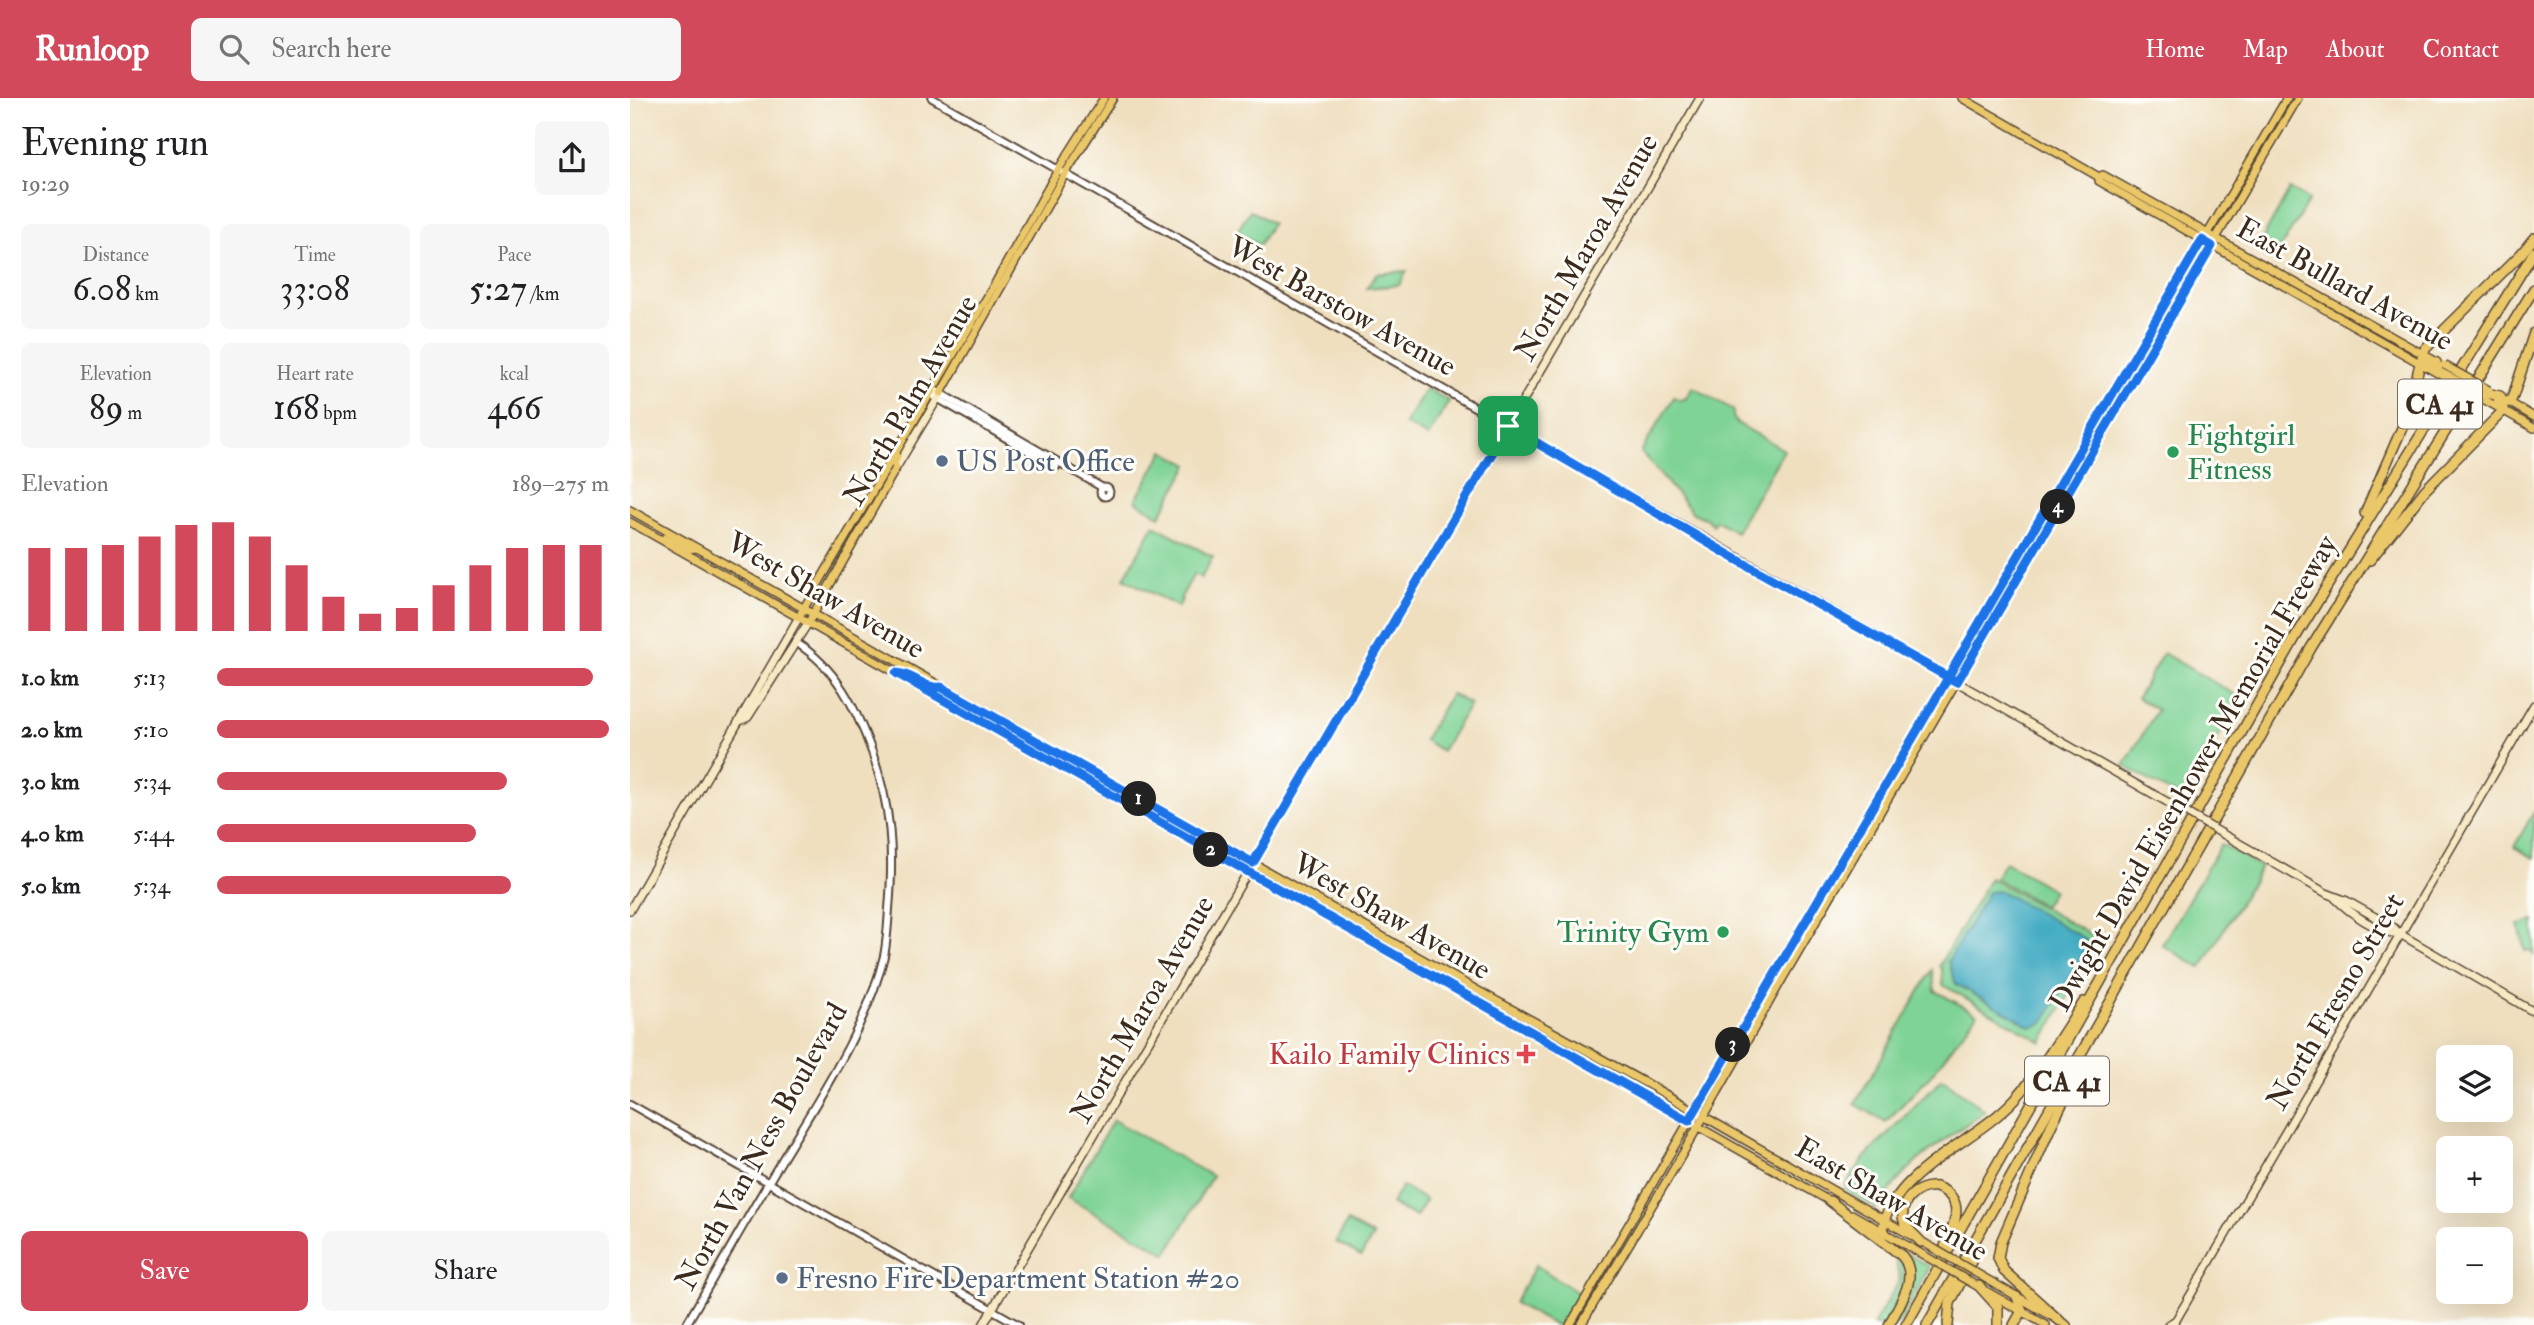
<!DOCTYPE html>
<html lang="en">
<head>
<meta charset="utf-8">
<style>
	body { margin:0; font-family:"IM FELL Double Pica",serif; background:#f6f6f6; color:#202124; height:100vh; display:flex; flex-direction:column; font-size:26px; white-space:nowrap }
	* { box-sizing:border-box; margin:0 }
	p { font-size:23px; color:#757577 }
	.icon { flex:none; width:38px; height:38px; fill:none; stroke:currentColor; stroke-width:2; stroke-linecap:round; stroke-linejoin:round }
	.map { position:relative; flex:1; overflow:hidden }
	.sheet { display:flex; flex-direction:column; background:#fff; width:630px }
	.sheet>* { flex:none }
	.fabs { position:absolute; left:1806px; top:947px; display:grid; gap:14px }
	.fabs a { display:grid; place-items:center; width:77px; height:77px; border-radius:10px; background:#fff; box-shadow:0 7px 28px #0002; font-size:35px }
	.pin { position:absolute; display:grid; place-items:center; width:60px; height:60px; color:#fff; margin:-30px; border-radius:14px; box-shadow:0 4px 10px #0006 }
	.km { position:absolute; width:35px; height:35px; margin:-18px; border-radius:50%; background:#222; color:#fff; font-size:19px; line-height:35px; text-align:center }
	.round { display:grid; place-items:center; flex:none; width:74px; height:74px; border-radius:10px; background:#f6f6f6 }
	.overview { display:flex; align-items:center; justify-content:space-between; height:119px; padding:0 21px }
	h1 { font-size:38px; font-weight:600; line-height:52px }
	.stats { display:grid; grid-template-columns:repeat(3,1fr); gap:10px; height:119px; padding:7px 21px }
	.stats div { display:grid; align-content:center; border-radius:10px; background:#f6f6f6; text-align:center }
	.stats b { font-size:35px; font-weight:600 }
	.stats small { font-size:19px; font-weight:400 }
	.stats p { font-size:19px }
	.chart { height:196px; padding:14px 21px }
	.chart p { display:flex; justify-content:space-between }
	.chart svg { width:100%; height:126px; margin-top:7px; stroke:#d1495b; stroke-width:6 }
	.button { display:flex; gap:14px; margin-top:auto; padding:14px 21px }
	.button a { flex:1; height:80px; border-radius:10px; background:#d1495b; color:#fff; font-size:28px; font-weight:600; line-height:80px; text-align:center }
	.button a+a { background:#f6f6f6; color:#202124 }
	ul { padding:0 21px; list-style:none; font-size:23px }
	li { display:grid; grid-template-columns:112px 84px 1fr; align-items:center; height:52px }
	li i { height:18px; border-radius:9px; background:#d1495b }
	header { display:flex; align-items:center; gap:42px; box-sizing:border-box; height:98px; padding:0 35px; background:#d1495b; color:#fff }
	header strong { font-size:33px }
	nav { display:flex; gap:38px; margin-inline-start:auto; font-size:24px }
	.search { width:490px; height:63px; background:#f6f6f6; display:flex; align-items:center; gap:18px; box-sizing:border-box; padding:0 24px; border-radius:10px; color:#757577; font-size:26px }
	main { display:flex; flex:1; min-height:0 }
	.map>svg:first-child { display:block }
	.green { fill:#7fd395; stroke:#5d7e5a; stroke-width:2 }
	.water { fill:#43acc3; stroke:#3f6b70; stroke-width:2 }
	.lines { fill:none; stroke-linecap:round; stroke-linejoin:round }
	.tertiary-casing { stroke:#564536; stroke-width:10 }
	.secondary-casing { stroke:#564536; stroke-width:10 }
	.primary-casing { stroke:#564536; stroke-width:10 }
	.motorway-casing { stroke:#564536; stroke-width:12 }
	.tertiary { stroke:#fff; stroke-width:6 }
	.secondary { stroke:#f7e9c3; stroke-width:7 }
	.primary { stroke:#eac769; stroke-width:7 }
	.motorway { stroke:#eac769; stroke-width:9 }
	.secondary-bridge-casing { stroke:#564536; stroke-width:10; stroke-linecap:butt }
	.primary-bridge-casing { stroke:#564536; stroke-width:10; stroke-linecap:butt }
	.motorway-bridge-casing { stroke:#564536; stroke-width:12; stroke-linecap:butt }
	.secondary-bridge { stroke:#f7e9c3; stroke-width:7 }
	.primary-bridge { stroke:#eac769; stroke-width:7 }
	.motorway-bridge { stroke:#eac769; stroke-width:9 }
	.route-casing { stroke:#fff; stroke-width:14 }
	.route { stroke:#1a73e8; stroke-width:9 }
	.leisure-dot { fill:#2e9e5b; stroke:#fdfcf7; stroke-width:2.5 }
	.service-dot { fill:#5c6f8a; stroke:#fdfcf7; stroke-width:2.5 }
	.health-dot { fill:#e0444e; stroke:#fdfcf7; stroke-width:2.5 }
	.labels { text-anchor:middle; stroke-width:6; stroke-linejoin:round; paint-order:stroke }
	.shield { fill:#fdfcf7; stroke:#75695f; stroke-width:2 }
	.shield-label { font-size:28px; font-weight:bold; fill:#3b2a1e }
	.street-label { font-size:30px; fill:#3b2a1e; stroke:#fdfcf7 }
	.leisure-label { font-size:30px; fill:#27864d; stroke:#fdfcf7; text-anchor:start }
	.service-label { font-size:30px; fill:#4e5e75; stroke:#fdfcf7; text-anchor:start }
	.health-label { font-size:30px; fill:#be3a42; stroke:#fdfcf7; text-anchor:end }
</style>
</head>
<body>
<header>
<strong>Runloop</strong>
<div class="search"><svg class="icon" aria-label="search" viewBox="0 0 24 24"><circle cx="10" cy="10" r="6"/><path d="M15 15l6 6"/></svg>Search here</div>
<nav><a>Home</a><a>Map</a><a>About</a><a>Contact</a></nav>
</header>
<main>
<section class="sheet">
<div class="overview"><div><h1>Evening run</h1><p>19:29</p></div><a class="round"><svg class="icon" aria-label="share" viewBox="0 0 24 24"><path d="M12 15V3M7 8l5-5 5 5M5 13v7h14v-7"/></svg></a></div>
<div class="stats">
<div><p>Distance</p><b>6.08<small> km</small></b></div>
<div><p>Time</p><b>33:08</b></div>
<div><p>Pace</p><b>5:27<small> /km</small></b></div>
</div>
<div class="stats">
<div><p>Elevation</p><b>89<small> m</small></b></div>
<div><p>Heart rate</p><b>168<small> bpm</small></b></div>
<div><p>kcal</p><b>466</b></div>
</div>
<div class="chart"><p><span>Elevation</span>189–275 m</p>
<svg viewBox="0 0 160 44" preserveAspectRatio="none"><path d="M5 44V15M15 44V15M25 44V14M35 44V11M45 44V7M55 44V6M65 44V11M75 44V21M85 44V32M95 44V38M105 44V36M115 44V28M125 44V21M135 44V15M145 44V14M155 44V14"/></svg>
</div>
<ul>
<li><b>1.0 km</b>5:13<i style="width:96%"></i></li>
<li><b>2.0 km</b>5:10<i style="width:100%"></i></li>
<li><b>3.0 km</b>5:34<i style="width:74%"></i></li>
<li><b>4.0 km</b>5:44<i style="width:66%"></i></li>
<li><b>5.0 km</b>5:34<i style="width:75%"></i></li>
</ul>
<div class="button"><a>Save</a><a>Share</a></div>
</section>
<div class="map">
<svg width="1904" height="1227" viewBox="0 0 1904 1227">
	<rect width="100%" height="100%" fill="#fdfcf7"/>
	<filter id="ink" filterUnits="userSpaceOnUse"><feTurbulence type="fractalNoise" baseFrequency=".0143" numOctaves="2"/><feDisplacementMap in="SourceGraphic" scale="14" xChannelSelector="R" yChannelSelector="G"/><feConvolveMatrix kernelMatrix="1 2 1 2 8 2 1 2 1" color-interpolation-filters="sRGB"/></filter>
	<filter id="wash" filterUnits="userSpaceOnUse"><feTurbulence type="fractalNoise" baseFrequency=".00686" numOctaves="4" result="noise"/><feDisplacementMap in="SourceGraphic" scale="28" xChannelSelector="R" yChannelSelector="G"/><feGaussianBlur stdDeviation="1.57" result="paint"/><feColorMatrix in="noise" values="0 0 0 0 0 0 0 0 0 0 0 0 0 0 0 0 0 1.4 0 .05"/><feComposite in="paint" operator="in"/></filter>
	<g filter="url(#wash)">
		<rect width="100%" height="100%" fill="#efdfbf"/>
		<g class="green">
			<path d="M1660,91L1679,102L1649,153L1631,143Z"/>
			<path d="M620,112L642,125L629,147L607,134Z"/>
			<path d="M777,173L769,187L737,190L746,176Z"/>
			<path d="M1063,289L1103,312V319L1107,325L1154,352L1106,434L1086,422L1083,427L1077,421L1063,415L1011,354L1044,299L1049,302L1055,301Z"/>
			<path d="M796,290L819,303L798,339L775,326Z"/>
			<path d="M534,353L559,367L530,418L505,403Z"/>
			<path d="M524,427L583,459L571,480L564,476L550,501L552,502L548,509L494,480Z"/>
			<path d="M1533,555L1611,600L1552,701L1494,668L1527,612L1507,600Z"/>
			<path d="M821,596L840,606L812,653L794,642Z"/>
			<path d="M1904,714V760L1884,749Z"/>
			<path d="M1591,746L1631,769L1571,870L1532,847Z"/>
			<path d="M1375,764L1423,792L1414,808L1365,780Z"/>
			<path d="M1360,780L1470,842L1412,944L1313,887L1312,871L1309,868Z"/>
			<path d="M1904,823V858L1901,852L1895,853L1889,827Z"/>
			<path d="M1302,872L1305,893L1347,916L1304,973L1256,1024L1225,1006Z"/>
			<path d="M1311,981H1314L1355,1013C1315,1042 1273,1066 1249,1109L1246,1110L1216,1093L1215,1089L1235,1059Z"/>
			<path d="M483,1022L582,1078L537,1156L438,1100Z"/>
			<path d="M772,1088L796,1102L786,1119L761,1106Z"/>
			<path d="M717,1124L743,1138L731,1158L706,1144Z"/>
			<path d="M1273,1153L1300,1169L1268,1227H1263C1275,1203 1296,1175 1273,1153Z"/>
			<path d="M1260,1154L1273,1167L1274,1186L1254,1227H1243L1270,1182L1265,1161Z"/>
			<path d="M906,1167L951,1197L934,1227H924L884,1205Z"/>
		</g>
		<path class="water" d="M1371,793L1456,841L1457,850L1413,925L1402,929L1326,886L1318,863L1358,794Z"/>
	</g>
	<g filter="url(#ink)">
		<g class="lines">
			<defs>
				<g id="tertiary">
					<path d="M302,0C641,192 978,388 1318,579"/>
					<path d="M303,291L473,390"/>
					<path d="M300,296L426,369"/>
					<circle cx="475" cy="394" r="4.5"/>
					<path d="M0,1006L389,1227"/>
					<path d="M56,1227C88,1172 119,1116 152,1062C189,1000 237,929 254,858C257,843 258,827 259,811C264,752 261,710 242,654C226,610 206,569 165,544"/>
				</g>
				<g id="secondary">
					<path d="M266,370L311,295"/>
					<path d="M1318,579L1553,713"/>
					<path d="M112,622L118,619L178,525"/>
					<path d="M1591,735L1696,795L1717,803L1763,829L1770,836L1904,914"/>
					<path d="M1705,800C1720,815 1748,835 1769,836"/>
					<path d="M0,812L169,519"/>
					<path d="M353,1227L1070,0"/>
					<path d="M1538,1227L1546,1222L1904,607"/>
				</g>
				<g id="primary">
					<path d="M1332,0L1469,79L1473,77L1807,264"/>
					<path d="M1469,79V83L1809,276"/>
					<path d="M1526,240V233L1535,216"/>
					<path d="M311,295L435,76L483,0"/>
					<path d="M1853,301L1904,330"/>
					<path d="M1877,303L1904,319"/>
					<path d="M0,412L845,891L1028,992L1303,1150"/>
					<path d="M0,424L1203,1105"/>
					<path d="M35,440L59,451L66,450"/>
					<path d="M171,515L366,184L428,72L474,0"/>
					<path d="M181,520L266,370L264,365L267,359"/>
					<path d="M1222,1116L1297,1159"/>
					<path d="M1346,1175L1437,1227"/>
					<path d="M1340,1184L1416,1227"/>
					<path d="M940,1227L1657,0"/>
					<path d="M951,1227L1049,1062L1154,878L1668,0"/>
				</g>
				<g id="motorway">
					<path d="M1795,267L1792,259L1795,251L1891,156L1904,140"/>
					<path d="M1868,304H1880L1883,298L1904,235"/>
					<path d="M1735,415L1775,323L1790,266L1799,264L1812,271"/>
					<path d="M1740,462L1795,392L1873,313V305L1870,298L1857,295"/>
					<path d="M1200,1103L1272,1158C1290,1179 1269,1206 1259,1227"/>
					<path d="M1255,1135C1247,1121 1272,1091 1283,1081C1314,1051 1355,1033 1385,1001C1411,973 1432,936 1454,904"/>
					<path d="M1291,1144C1286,1138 1279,1133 1275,1126C1266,1105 1287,1087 1306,1089C1337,1100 1325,1126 1315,1148"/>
					<path d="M1349,1188L1368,1209V1227"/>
					<path d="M1430,1223L1374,1173L1368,1160L1371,1144L1421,1028L1447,976"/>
					<path d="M1276,1227L1665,540L1904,154"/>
					<path d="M1297,1227L1681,550L1904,191"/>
					<path d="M1318,1227L1320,1205L1341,1164"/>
					<path d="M1384,1227L1392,1213L1387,1199"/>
				</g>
			</defs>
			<use href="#tertiary" class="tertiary-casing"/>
			<use href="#secondary" class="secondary-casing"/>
			<use href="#primary" class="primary-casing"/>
			<use href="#motorway" class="motorway-casing"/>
			<use href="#tertiary" class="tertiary"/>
			<use href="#secondary" class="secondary"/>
			<use href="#primary" class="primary"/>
			<use href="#motorway" class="motorway"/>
			<defs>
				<path id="secondary-bridge" d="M1553,713L1591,735"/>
				<g id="primary-bridge">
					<path d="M1814,267L1859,292"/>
					<path d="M1303,1150L1346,1175"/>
					<path d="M1297,1159L1340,1184"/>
				</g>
				<path id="motorway-bridge" d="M1810,275L1855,298"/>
			</defs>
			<use href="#secondary-bridge" class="secondary-bridge-casing"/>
			<use href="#primary-bridge" class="primary-bridge-casing"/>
			<use href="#motorway-bridge" class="motorway-bridge-casing"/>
			<use href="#secondary-bridge" class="secondary-bridge"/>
			<use href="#primary-bridge" class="primary-bridge"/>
			<use href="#motorway-bridge" class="motorway-bridge"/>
		</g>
	</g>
	<g class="lines" filter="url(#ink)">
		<defs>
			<path id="route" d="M878,328L623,765L311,589C296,592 282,575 266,575L1059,1023L1315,585L1318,579L1327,584L1582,148L1572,142L1318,579L1099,457L878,328"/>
		</defs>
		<use href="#route" class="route-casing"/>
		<use href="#route" class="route"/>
	</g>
	<g class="leisure-dot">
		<circle cx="1543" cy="354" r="7"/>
		<circle cx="1093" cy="834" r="7"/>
	</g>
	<g class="service-dot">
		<circle cx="312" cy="363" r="7"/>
		<circle cx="152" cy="1180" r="7"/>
	</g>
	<path class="health-dot" d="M892.5 945.5h7v7h7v7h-7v7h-7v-7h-7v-7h7z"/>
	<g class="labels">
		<g class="shield">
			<rect x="1768" y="281.5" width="84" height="49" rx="5"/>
			<rect x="1395" y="958.5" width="84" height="49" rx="5"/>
		</g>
		<g class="shield-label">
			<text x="1810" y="316">CA 41</text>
			<text x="1437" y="993">CA 41</text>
		</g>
		<g class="street-label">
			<text transform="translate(956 149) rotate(-60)" y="10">North Maroa Avenue</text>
			<text transform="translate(1715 186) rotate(29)" y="10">East Bullard Avenue</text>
			<text transform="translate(712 208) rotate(29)" y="10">West Barstow Avenue</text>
			<text transform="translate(280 302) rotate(-60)" y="10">North Palm Avenue</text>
			<text transform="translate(196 497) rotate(30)" y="10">West Shaw Avenue</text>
			<text transform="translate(1563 675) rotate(-60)" y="10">Dwight David Eisenhower Memorial Freeway</text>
			<text transform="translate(762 818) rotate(30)" y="10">West Shaw Avenue</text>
			<text transform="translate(1705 903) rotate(-60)" y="10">North Fresno Street</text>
			<text transform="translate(512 911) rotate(-60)" y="10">North Maroa Avenue</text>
			<text transform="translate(131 1048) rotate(-61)" y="10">North Van Ness Boulevard</text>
			<text transform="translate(1262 1101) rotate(30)" y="10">East Shaw Avenue</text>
		</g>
		<g class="leisure-label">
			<text x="1557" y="347">Fightgirl<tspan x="1557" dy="34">Fitness</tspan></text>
			<text x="1079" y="844" text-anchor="end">Trinity Gym</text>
		</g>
		<g class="service-label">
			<text x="326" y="373">US Post Office</text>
			<text x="166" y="1190">Fresno Fire Department Station #20</text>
		</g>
		<g class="health-label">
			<text x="880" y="966">Kailo Family Clinics</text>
		</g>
	</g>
</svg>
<div class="fabs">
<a><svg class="icon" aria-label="layers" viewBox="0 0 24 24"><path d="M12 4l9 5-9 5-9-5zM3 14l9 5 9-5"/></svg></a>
<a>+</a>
<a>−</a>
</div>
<div class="pin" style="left:878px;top:328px;background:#1e9e55"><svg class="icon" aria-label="arrive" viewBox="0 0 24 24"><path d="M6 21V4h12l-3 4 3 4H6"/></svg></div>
<b class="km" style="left:509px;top:701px">1</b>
<b class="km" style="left:581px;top:752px">2</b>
<b class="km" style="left:1103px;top:947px">3</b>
<b class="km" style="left:1428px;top:409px">4</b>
</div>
</main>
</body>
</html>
